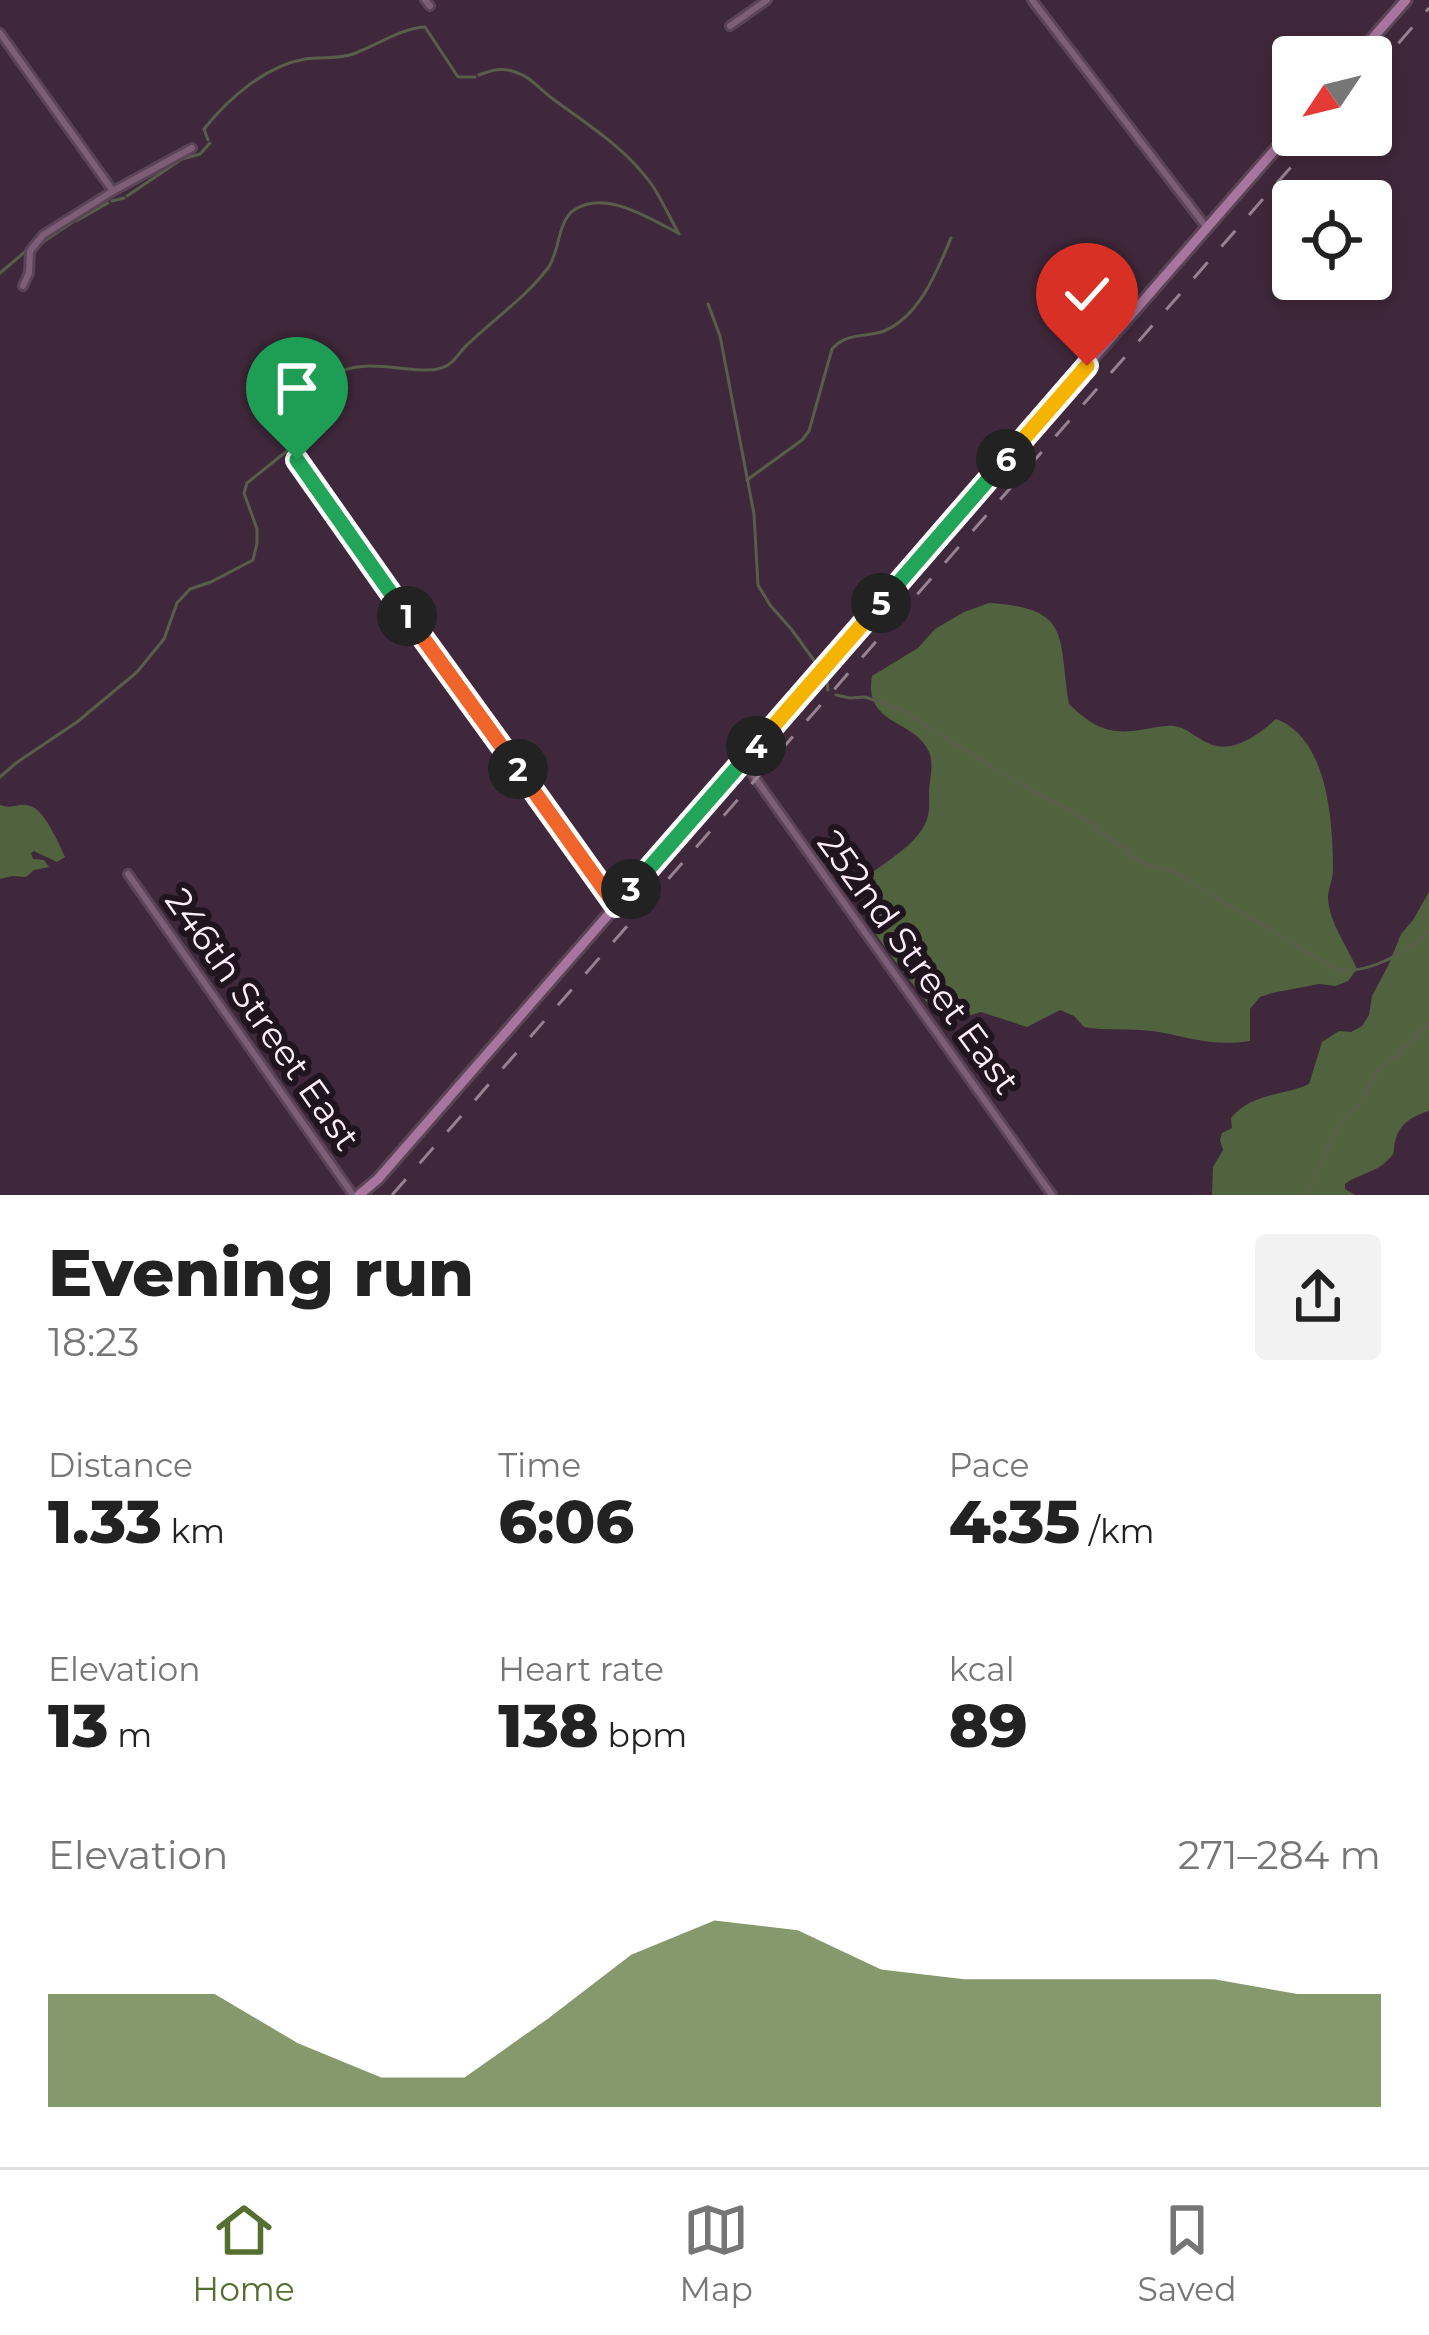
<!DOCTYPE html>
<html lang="en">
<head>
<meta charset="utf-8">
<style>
	body { margin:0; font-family:Montserrat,sans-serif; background:#f2f2f2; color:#222; height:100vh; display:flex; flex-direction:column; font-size:45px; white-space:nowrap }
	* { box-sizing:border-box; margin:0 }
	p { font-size:39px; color:#767676 }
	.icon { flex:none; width:66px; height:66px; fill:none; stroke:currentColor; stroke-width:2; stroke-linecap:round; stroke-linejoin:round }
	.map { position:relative; height:1195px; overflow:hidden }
	.drawer { display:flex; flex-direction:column; background:#fff; flex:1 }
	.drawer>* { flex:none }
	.needle { width:78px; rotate:235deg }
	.fabs { position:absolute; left:1272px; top:36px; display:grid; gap:24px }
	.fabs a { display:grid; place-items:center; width:120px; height:120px; border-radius:12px; background:#fff; box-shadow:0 6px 18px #0003; font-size:60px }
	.pin { position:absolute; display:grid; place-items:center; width:102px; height:102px; color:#fff; margin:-123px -51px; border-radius:50% 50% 50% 0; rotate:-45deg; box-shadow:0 0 12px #0007 }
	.pin .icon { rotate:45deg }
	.km { position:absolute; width:60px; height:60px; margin:-30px; border-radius:50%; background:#222; color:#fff; font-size:33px; line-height:60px; text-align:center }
	.round { display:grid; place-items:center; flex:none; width:126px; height:126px; border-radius:12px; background:#f2f2f2 }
	.headline { display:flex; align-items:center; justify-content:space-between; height:204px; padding:0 48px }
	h1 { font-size:66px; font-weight:800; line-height:90px }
	.metrics { display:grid; grid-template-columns:repeat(3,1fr); gap:18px; height:204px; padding:12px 48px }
	.metrics div { display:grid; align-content:center }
	.metrics b { font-size:60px; font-weight:800 }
	.metrics small { font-size:33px; font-weight:400 }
	.metrics p { font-size:33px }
	.chart { height:336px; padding:24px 48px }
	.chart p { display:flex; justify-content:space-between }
	.chart svg { width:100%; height:216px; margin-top:12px; fill:#546f2f; opacity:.7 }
	.dock { display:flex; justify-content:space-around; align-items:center; height:168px; border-top:3px solid #e0e0e0; background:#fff; font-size:33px; color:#767676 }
	.dock a { display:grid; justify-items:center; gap:6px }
	.dock .on { color:#546f2f }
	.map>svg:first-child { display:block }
	.green { fill:#51623e }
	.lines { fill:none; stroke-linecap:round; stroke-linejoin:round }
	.stream { stroke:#595e4b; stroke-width:3 }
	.minor-casing { stroke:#5a4456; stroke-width:12 }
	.secondary-casing { stroke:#5a4456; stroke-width:15 }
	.minor { stroke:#7d5e77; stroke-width:6 }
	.secondary { stroke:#a7759e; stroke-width:9 }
	.rail { stroke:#968392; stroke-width:3; stroke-dasharray:21 21; stroke-linecap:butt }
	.split-1-casing { stroke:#fff; stroke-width:24 }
	.split-2-casing { stroke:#fff; stroke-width:24 }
	.split-3-casing { stroke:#fff; stroke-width:24 }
	.split-4-casing { stroke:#fff; stroke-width:24 }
	.split-5-casing { stroke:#fff; stroke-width:24 }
	.split-6-casing { stroke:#fff; stroke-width:24 }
	.split-7-casing { stroke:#fff; stroke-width:24 }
	.split-1 { stroke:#22a559; stroke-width:15 }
	.split-2 { stroke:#f0652b; stroke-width:15 }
	.split-3 { stroke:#f0652b; stroke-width:15 }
	.split-4 { stroke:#22a559; stroke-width:15 }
	.split-5 { stroke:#f5b400; stroke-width:15 }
	.split-6 { stroke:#22a559; stroke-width:15 }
	.split-7 { stroke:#f5b400; stroke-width:15 }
	.labels { text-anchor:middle; stroke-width:12; stroke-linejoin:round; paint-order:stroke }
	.street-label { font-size:36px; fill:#feeefa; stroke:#20151e }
</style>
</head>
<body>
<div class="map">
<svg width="1429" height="1195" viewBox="0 0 1429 1195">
	<rect width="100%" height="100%" fill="#3f283b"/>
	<g class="green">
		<path d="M989,603C1072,608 1058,636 1069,704C1094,728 1110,736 1146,729C1155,728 1164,725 1174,726C1188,728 1196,738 1208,743C1232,755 1258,735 1276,719C1328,738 1333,822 1333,870C1333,880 1328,889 1328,898C1329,923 1348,947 1357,969L1348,981L1336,986L1319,984L1272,993L1260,997L1250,1009V1041C1213,1047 1188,1037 1153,1031C1130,1028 1107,1031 1084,1027L1074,1016L1060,1010L1027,1027L981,1012L964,1017L947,1016L932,1009C908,976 861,925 854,886C875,868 911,850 924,826C931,814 929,802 929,790C930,778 934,764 929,752C915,719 863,726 872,676L918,648L935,629L964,612Z"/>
		<path d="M0,805C14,810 18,802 30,806C45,810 59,844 65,857L57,862L34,851L31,853L33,859L44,860L49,867L34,870L26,877L12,876L0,879Z"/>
		<path d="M1429,892V1111C1412,1116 1399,1124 1395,1142C1392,1154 1397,1151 1388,1160C1377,1172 1358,1174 1345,1184V1189L1355,1195H1212L1213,1167L1223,1150L1220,1140L1222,1133L1232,1128L1231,1118C1251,1093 1283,1096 1309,1084L1322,1042L1339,1031L1351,1032L1362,1026L1369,1015L1372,996L1389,964L1401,934L1413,920Z"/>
	</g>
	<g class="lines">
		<g class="stream">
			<path d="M479,75C492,70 501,67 515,72C530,76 540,90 553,99C588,125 626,148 652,185C662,200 670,218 679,234"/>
			<path d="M208,140L204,129C228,99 265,66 305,59C321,56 336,60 353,54C376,46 401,28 425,27L458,77H475"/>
			<path d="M127,196L182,159L200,154L210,143"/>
			<path d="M112,201L124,198"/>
			<path d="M76,221L108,203"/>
			<path d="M40,244L73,222"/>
			<path d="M0,273L26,251"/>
			<path d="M708,304L720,336L754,514L758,585L770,605L792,630L818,666"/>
			<path d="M291,448C312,431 310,390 331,376C368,352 424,381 448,365C456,360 460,351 467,345C494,319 525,298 548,268C560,252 557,222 574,210C606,189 650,219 678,233"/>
			<path d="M747,480L802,440L809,431L832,349C847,332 864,338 884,331C920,316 937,271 951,238"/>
			<path d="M826,672L828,690"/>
			<path d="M836,695L850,698L865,697L900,709L1000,772L1083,818L1144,864L1172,871L1337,970C1369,974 1406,953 1429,931"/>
			<path d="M0,777L16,763L77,722L137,672L164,639L177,603L190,589L211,582L253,560L257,543V529L244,493L247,483L287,451"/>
			<path d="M1306,1195L1340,1122L1359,1105L1377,1072L1388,1061L1401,1052L1429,1024"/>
		</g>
		<defs>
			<g id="minor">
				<path d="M425,0L430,6"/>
				<path d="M1032,0L1207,228"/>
				<path d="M730,26L767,0"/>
				<path d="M0,33L113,191"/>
				<path d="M23,286L29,273L30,251L43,235L113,191L192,148"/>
				<path d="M297,460L616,906"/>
				<path d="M743,761L1052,1195"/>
				<path d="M128,874L353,1195"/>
			</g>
			<g id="secondary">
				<path d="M1356,57L1406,0"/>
				<path d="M359,1195L378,1179L1293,129"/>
			</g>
		</defs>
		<use href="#minor" class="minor-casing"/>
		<use href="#secondary" class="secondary-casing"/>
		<use href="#minor" class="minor"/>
		<use href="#secondary" class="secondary"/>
		<g class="rail">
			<path d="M1371,75L1429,8"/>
			<path d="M392,1195L1319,135"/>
		</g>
	</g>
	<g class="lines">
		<defs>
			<path id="split-1" d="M297,460L407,616"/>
			<path id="split-2" d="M407,616L518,769"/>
			<path id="split-3" d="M518,769L616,906L631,889"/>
			<path id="split-4" d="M631,889L756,746"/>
			<path id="split-5" d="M756,746L881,603"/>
			<path id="split-6" d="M881,603L1006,459"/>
			<path id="split-7" d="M1006,459L1087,366"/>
		</defs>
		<use href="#split-1" class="split-1-casing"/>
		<use href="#split-2" class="split-2-casing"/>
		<use href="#split-3" class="split-3-casing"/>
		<use href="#split-4" class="split-4-casing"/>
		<use href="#split-5" class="split-5-casing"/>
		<use href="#split-6" class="split-6-casing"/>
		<use href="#split-7" class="split-7-casing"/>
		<use href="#split-1" class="split-1"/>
		<use href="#split-2" class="split-2"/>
		<use href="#split-3" class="split-3"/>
		<use href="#split-4" class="split-4"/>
		<use href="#split-5" class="split-5"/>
		<use href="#split-6" class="split-6"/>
		<use href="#split-7" class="split-7"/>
	</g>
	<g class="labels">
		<g class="street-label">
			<text transform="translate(919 962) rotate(54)" y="13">252nd Street East</text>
			<text transform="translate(263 1019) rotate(55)" y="13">246th Street East</text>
		</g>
	</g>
</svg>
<div class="fabs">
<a><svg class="needle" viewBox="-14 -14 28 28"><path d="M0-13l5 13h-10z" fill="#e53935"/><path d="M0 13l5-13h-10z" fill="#767676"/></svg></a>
<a><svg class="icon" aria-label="locate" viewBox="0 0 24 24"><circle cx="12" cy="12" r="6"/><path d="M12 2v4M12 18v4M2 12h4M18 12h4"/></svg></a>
</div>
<div class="pin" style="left:297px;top:460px;background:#1e9e55"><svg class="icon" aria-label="arrive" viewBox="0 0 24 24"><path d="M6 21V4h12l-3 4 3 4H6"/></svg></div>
<div class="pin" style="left:1087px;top:366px;background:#d93025"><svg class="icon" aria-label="check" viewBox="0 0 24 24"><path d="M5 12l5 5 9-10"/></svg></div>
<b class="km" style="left:407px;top:616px">1</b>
<b class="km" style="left:518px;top:769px">2</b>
<b class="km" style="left:631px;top:889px">3</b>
<b class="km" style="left:756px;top:746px">4</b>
<b class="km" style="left:881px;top:603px">5</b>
<b class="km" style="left:1006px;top:459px">6</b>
</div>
<section class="drawer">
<div class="headline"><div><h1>Evening run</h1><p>18:23</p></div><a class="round"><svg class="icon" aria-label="share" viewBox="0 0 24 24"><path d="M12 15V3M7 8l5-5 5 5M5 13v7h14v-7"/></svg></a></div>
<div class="metrics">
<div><p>Distance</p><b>1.33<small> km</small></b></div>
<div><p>Time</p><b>6:06</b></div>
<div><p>Pace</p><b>4:35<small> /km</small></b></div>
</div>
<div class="metrics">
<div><p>Elevation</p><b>13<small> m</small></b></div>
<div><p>Heart rate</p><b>138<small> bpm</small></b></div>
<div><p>kcal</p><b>89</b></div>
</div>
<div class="chart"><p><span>Elevation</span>271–284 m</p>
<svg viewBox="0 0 160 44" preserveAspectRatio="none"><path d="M0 44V21L10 21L20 21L30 31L40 38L50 38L60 26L70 13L80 6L90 8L100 16L110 18L120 18L130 18L140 18L150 21L160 21V44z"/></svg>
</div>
</section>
<nav class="dock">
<a class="on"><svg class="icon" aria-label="home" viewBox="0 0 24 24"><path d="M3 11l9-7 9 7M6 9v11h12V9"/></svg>Home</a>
<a><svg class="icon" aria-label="map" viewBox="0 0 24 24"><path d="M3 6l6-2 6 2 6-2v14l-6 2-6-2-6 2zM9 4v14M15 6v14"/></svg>Map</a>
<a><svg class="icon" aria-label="saved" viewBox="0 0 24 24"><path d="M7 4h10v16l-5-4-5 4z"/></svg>Saved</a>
</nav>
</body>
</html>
